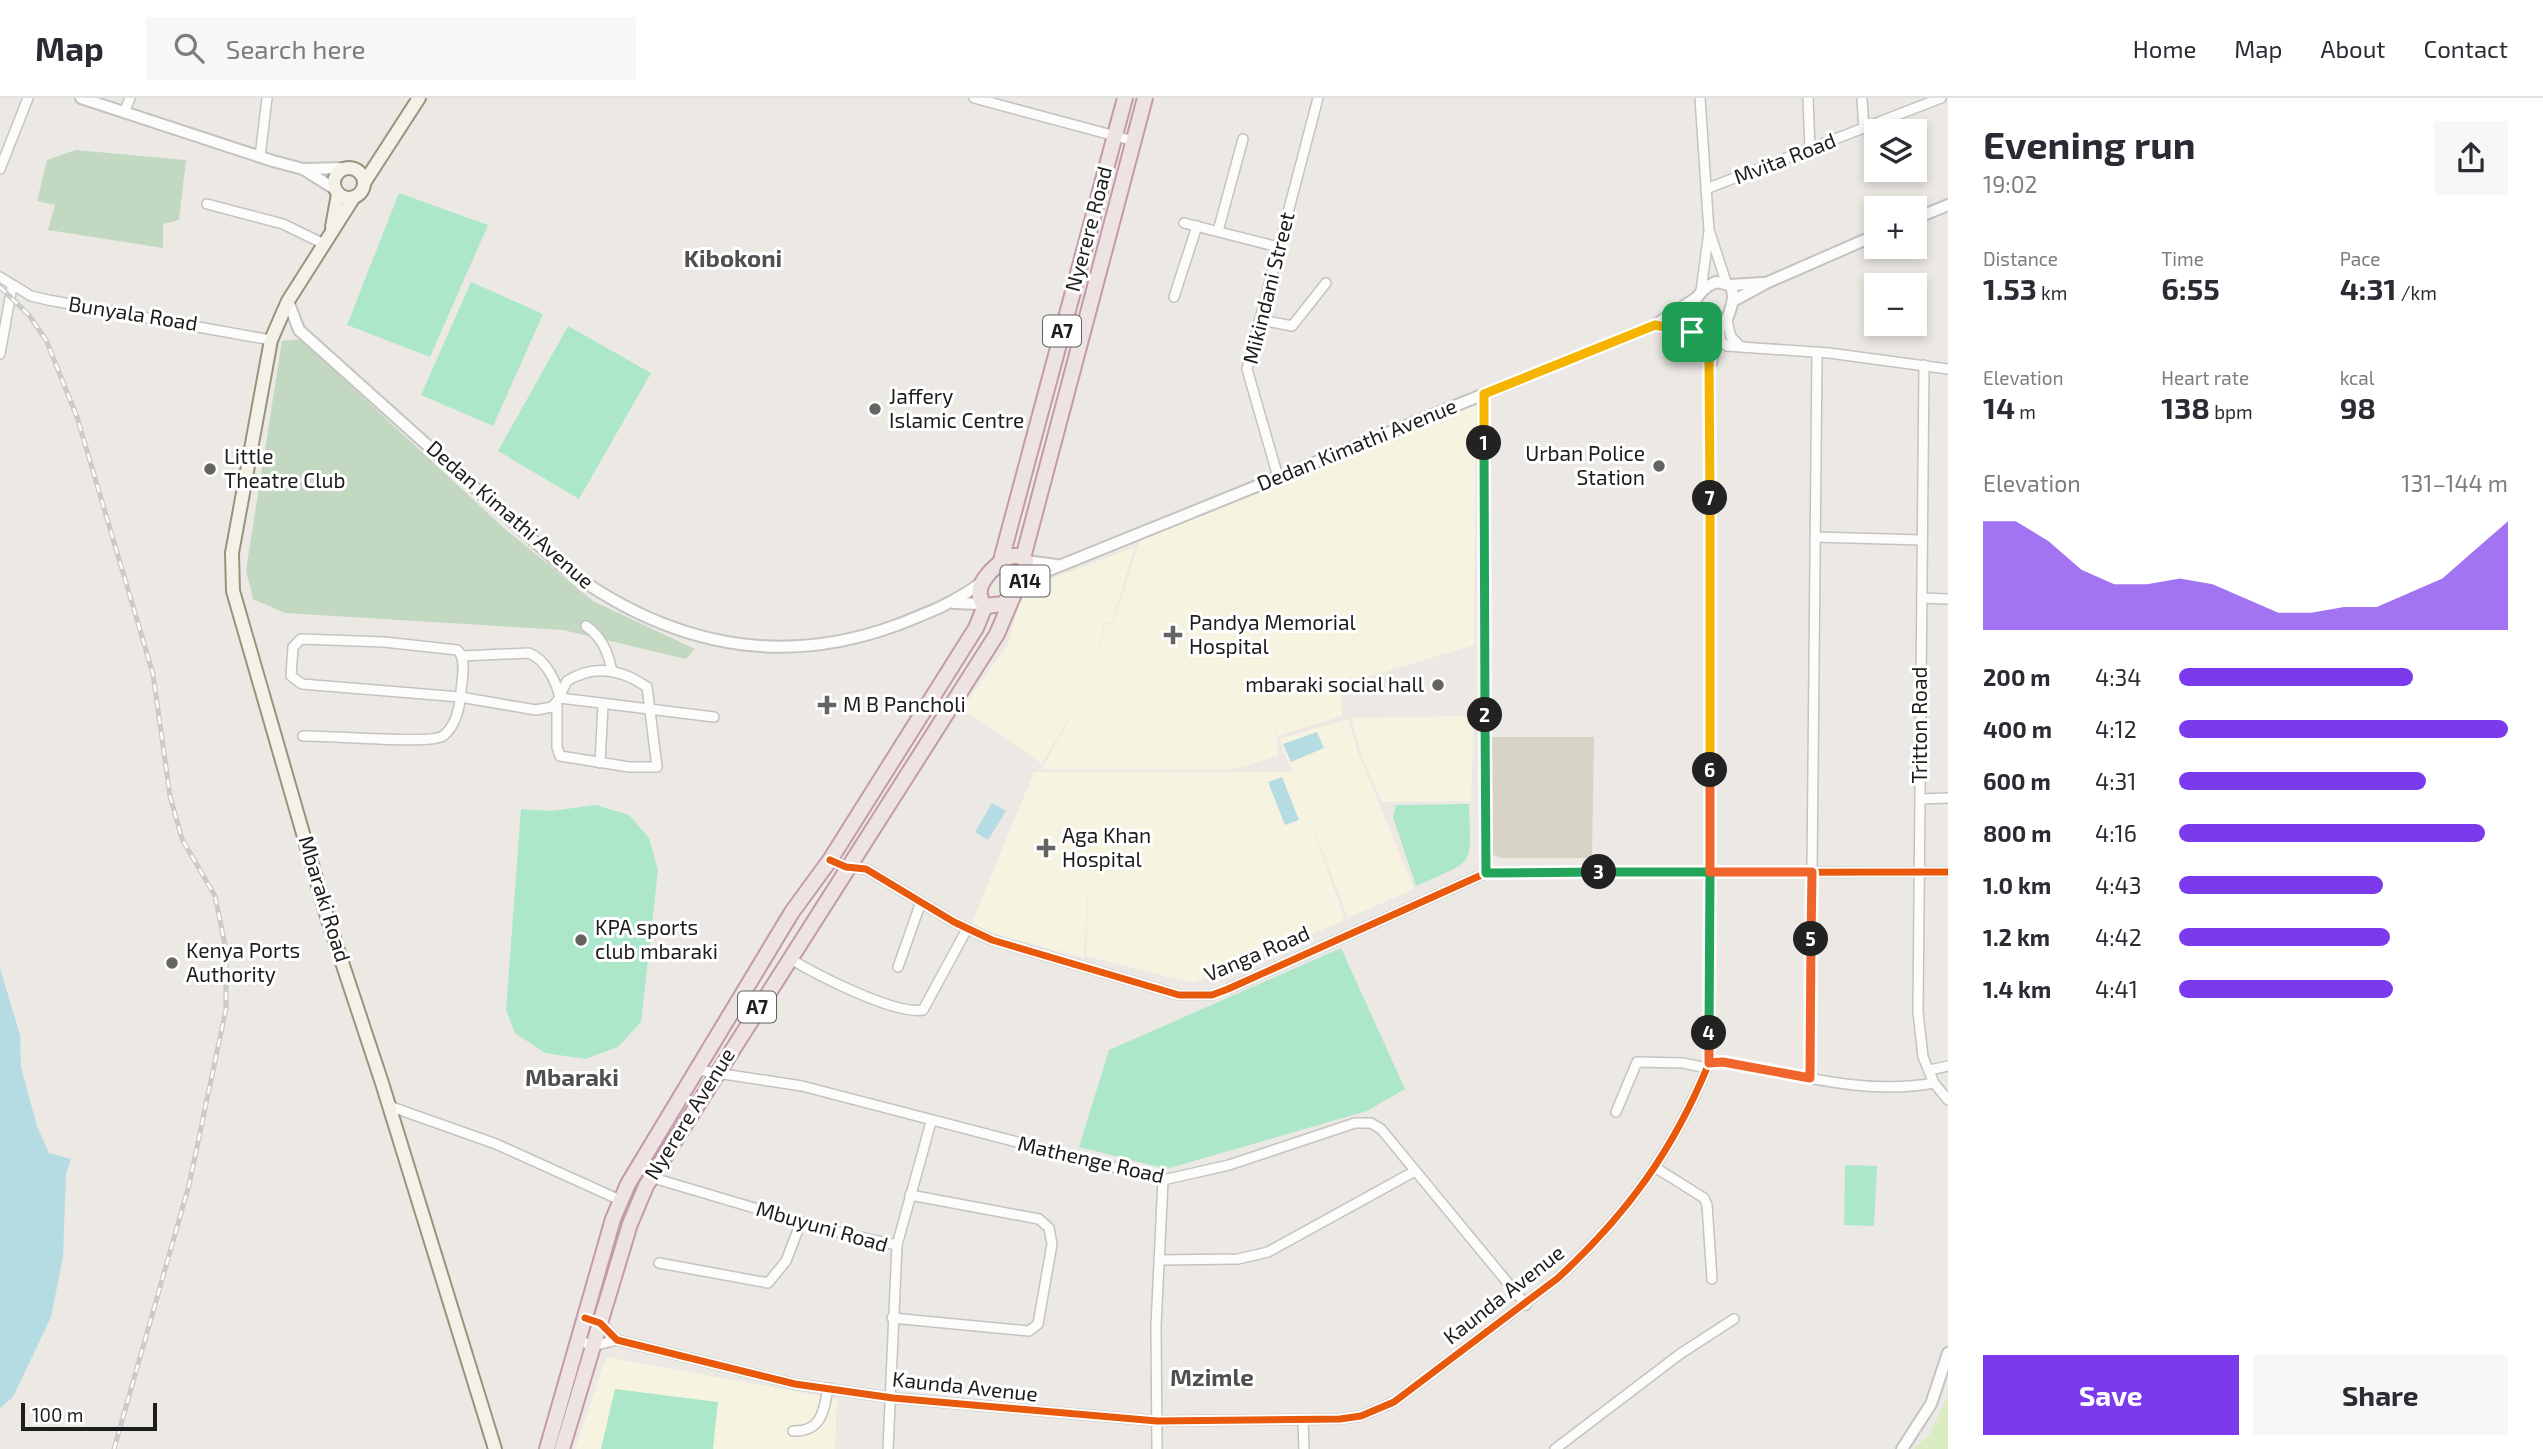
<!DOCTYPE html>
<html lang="en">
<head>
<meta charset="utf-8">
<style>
	body { margin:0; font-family:"Exo 2",sans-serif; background:#f7f7f7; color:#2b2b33; height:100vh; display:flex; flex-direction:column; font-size:26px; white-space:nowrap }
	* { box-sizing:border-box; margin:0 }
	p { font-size:23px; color:#7c7c81 }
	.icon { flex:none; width:38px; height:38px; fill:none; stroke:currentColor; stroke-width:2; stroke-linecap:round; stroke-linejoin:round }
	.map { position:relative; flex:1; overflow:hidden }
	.panel { display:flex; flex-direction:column; background:#fff; width:595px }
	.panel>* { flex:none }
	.buttons { position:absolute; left:1864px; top:21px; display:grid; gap:14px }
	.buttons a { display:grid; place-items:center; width:63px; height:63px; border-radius:0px; background:#fff; box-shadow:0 4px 10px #0003; font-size:35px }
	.scale { position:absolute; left:21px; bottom:18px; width:136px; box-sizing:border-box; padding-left:7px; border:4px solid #1d1d1d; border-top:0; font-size:19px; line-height:24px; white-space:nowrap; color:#1d1d1d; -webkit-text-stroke:5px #fff; paint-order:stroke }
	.pin { position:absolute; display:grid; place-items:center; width:60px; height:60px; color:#fff; margin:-30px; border-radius:14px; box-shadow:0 4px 10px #0006 }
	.km { position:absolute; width:35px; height:35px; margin:-18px; border-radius:50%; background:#222; color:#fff; font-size:19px; line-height:35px; text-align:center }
	.round { display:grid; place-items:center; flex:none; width:74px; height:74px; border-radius:0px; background:#f7f7f7 }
	.head { display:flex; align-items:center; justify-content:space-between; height:119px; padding:0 35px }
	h1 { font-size:38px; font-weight:700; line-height:52px }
	.stats { display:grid; grid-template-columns:repeat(3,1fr); gap:10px; height:119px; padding:7px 35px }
	.stats div { display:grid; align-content:center }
	.stats b { font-size:30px; font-weight:700 }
	.stats small { font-size:19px; font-weight:400 }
	.stats p { font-size:19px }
	.chart { height:196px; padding:14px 35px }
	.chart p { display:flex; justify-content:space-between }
	.chart svg { width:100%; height:126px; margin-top:7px; fill:#7c3aed; opacity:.7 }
	.action { display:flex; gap:14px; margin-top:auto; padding:14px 35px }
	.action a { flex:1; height:80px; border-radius:0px; background:#7c3aed; color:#fff; font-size:28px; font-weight:700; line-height:80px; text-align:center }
	.action a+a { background:#f7f7f7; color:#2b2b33 }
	ul { padding:0 35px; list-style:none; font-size:23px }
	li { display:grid; grid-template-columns:112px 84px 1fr; align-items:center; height:52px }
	li i { height:18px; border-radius:9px; background:#7c3aed }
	header { display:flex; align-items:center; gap:42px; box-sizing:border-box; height:98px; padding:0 35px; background:#fff; border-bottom:2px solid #e1e1e2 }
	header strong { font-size:33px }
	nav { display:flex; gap:38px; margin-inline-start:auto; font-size:24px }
	.search { width:490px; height:63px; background:#f7f7f7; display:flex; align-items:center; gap:18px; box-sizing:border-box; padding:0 24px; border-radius:0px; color:#7c7c81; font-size:26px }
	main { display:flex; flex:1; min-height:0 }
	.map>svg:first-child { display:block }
	.education { fill:#f6f3e0 }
	.construction { fill:#d7d4c6 }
	.grass { fill:#dcecc1 }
	.cemetery { fill:#c3d8c1 }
	.pitch { fill:#ace7ca }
	.water { fill:#b5dce2 }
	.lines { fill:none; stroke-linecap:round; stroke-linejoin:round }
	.minor-casing { stroke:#c4c3c1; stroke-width:12 }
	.tertiary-casing { stroke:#c4c3c1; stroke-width:14 }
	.secondary-casing { stroke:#96957c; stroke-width:16 }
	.trunk-casing { stroke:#c49aa9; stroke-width:18 }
	.minor { stroke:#fcfcfb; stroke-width:9 }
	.tertiary { stroke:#fcfcfb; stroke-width:10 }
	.secondary { stroke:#f4f2e8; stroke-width:12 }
	.trunk { stroke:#ede4e2; stroke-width:14 }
	.rail-casing { stroke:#cacac9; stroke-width:5 }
	.rail { stroke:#fff; stroke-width:2.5; stroke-dasharray:8; stroke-linecap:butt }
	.cycleway-casing { stroke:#fff; stroke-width:11 }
	.cycleway { stroke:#e8590c; stroke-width:7 }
	.split-1-casing { stroke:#fff; stroke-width:14 }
	.split-2-casing { stroke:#fff; stroke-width:14 }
	.split-3-casing { stroke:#fff; stroke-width:14 }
	.split-4-casing { stroke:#fff; stroke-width:14 }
	.split-5-casing { stroke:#fff; stroke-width:14 }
	.split-6-casing { stroke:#fff; stroke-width:14 }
	.split-7-casing { stroke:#fff; stroke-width:14 }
	.split-8-casing { stroke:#fff; stroke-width:14 }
	.split-1 { stroke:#f5b400; stroke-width:9 }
	.split-2 { stroke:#22a559; stroke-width:9 }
	.split-3 { stroke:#22a559; stroke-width:9 }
	.split-4 { stroke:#22a559; stroke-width:9 }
	.split-5 { stroke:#f0652b; stroke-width:9 }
	.split-6 { stroke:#f0652b; stroke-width:9 }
	.split-7 { stroke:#f5b400; stroke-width:9 }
	.split-8 { stroke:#f5b400; stroke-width:9 }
	.poi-dot { fill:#656463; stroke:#fff; stroke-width:2.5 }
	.labels { text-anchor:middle; stroke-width:6; stroke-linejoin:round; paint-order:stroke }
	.shield { fill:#fff; stroke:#616161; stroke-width:2 }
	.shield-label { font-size:19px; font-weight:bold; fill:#1d1d1d }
	.street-label { font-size:21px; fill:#1d1d1d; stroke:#fff }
	.poi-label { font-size:21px; fill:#1d1d1d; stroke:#fff; text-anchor:start }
	.quarter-label { font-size:24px; font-weight:bold; fill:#505050; stroke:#fff }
</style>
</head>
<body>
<header>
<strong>Map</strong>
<div class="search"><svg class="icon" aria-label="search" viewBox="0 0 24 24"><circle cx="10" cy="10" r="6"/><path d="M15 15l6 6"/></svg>Search here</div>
<nav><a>Home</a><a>Map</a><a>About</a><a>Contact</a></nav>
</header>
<main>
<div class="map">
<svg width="1948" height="1351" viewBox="0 0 1948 1351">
	<rect width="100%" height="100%" fill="#ece9e5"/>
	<g class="education">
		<path d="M1476,306L1474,547L1341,587L1342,618L1278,638L1265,600L1276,634L1278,658L1231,672L1042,671L1084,594L1042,666L962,610L1007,548L1022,495L1040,485L1135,449L1112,524L1104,525L1091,581L1105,526L1113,525L1141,440L1247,396L1251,404L1248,396Z"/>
		<path d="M1474,618L1471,703L1382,704L1362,660L1351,620Z"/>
		<path d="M1348,621L1359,657L1414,791L1348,820L1279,641Z"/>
		<path d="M1034,674H1293L1345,822L1193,885L1086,858L1089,770L1084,860L970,829Z"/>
		<path d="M606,1259L837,1301L835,1351H575Z"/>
	</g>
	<path class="construction" d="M1491,639H1594L1592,760H1502L1493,757Z"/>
	<path class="grass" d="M1948,1297V1351H1914L1930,1336Z"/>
	<g class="cemetery">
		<path d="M76,52L186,62L179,122L163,126V150L48,132L55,107L37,103L47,62Z"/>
		<path d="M300,241L504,430L593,503L695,551L686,561L563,532L285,515L253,501L246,472L282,243Z"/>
	</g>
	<g class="pitch">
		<path d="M399,95L488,127L430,259L347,227Z"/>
		<path d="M471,184L543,216L493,328L421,297Z"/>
		<path d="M568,228L651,275L579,401L498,353Z"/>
		<path d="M1469,706C1471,772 1476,761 1416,788L1393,719L1396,707Z"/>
		<path d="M596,707L629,717L649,740L658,772L641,924L618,949L585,961L545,955L515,935L506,912L521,711L551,713Z"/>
		<path d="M1341,850L1405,991L1367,1013L1166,1071L1079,1049L1109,952Z"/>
		<path d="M1845,1067L1877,1068L1874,1128L1844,1127Z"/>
		<path d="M615,1291L718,1304L713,1351H601Z"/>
	</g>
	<g class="water">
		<path d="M1317,634L1324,650L1291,664L1283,646Z"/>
		<path d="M1282,679L1299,722L1285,727L1268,684Z"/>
		<path d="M992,705L1006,713L988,742L975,734Z"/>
		<path d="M0,870L20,937L21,969L37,1028L49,1055L71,1061L66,1076L63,1159L51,1219L13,1299L0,1310Z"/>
	</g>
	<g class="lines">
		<defs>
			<g id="minor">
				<path d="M974,0L1134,43"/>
				<path d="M1700,0L1709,133L1701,193"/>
				<path d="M1808,0L1810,51"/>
				<path d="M1862,0L1864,31"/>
				<path d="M125,12L130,0"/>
				<path d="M260,59L267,0"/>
				<path d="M0,71L28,0"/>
				<path d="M1706,91L1941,0"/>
				<path d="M207,106L283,126L324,146"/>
				<path d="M1184,125L1278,149"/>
				<path d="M1218,133L1243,41"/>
				<path d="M1710,135L1726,184"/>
				<path d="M0,179L31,198L48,202L271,242"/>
				<path d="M1174,199L1197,128"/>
				<path d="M1262,222L1292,228L1326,185"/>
				<path d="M1727,223L1731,239L1740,248"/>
				<path d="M1719,231L1721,244L1727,248L1829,255L1948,271"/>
				<path d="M0,256L12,189"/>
				<path d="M1712,265L1717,234"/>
				<path d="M1924,267L1918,914L1923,959L1934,985"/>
				<path d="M1484,296L1486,775"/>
				<path d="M1278,379L1247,271L1318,0"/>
				<path d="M1815,439L1922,442"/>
				<path d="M1922,500L1948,501"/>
				<path d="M586,528C602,539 608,554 612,573"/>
				<path d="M560,600L714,619"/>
				<path d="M557,605V649L560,658L629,669H657L647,589C621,571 594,566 567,583L560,597"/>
				<path d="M303,638C328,637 430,647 443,638C456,628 460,608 461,593C462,582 467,559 457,552L384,544L301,541L293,549L291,578L302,586L460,599L536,612L552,609L560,600C556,583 546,562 529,555L462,558"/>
				<path d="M600,665L603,607"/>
				<path d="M1920,701L1948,700"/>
				<path d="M830,762L846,769L866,771L954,824L992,842L1179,897H1212L1228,891L1486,775L1948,774"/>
				<path d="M789,860C815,876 894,917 923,912L967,831"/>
				<path d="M898,869L921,804"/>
				<path d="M1709,965L1723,964C1793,975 1862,998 1934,985L1948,1002"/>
				<path d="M697,972L802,988L1163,1082L1229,1067L1355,1025H1371L1381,1031L1526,1207"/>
				<path d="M1930,972L1948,968"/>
				<path d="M1810,980L1817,255"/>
				<path d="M389,1008L496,1046L620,1102"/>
				<path d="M1616,1014L1637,964L1683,965L1707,970"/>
				<path d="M1656,1070L1704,1100L1707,1107L1712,1181"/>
				<path d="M650,1079L832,1133L897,1147L888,1351"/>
				<path d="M897,1147L931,1024"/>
				<path d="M1159,1162L1238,1161L1268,1154L1415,1073"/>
				<path d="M659,1165L768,1185L786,1163L801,1124"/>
				<path d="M585,1220L600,1225L617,1242L795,1286L893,1300L1157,1323L1340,1321L1361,1318L1394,1304L1558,1180C1627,1116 1673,1053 1709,965L1710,277L1705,247L1697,237"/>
				<path d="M892,1220L1029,1233L1038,1226L1052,1146L1049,1130L1039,1121L910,1097"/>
				<path d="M578,1242L593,1248L617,1242"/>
				<path d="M1303,1322L1304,1351"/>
				<path d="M793,1333C821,1334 824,1314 828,1290"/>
				<path d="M1157,1351L1156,1228L1163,1082"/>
				<path d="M1555,1351L1680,1256L1734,1221"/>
			</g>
			<g id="tertiary">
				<path d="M81,0L273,63L303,71L346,70"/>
				<path d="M303,71L335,91"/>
				<path d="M1914,121L1948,107"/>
				<path d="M1730,187L1763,185"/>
				<path d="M288,203L299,232L562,468C663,544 775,572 897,527C930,514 954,505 982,484"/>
				<path d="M1733,203L1766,185L1876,137"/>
				<path d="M1655,227C1683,232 1719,250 1730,213C1733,203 1735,196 1730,187L1716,184C1696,192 1687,213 1692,234"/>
				<path d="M1026,463L1056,467"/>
				<path d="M1027,481L1655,227L1696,200"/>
				<path d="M954,505L982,506"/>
				<path d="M1902,1351L1931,1306L1948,1255"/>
			</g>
			<g id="secondary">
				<circle cx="349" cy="85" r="15"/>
				<path d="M364,85L419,0"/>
				<path d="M354,99L288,203L271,242L232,455L233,493L328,822L382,985L495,1351"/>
				<path d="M332,129L338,96"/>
			</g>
			<g id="trunk">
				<path d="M1012,458H1020L1026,463L1027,481L1003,506L985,508C968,490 995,466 1012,458Z"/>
				<path d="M1023,460L1145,0"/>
				<path d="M1000,466L1125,0"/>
				<path d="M547,1351L613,1121L628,1086L792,814L830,762L976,530L985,508"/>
				<path d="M562,1351L630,1126L646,1088L997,536L1014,496"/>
			</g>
		</defs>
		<use href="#minor" class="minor-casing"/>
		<use href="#tertiary" class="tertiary-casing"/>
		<use href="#secondary" class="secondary-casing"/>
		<use href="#trunk" class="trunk-casing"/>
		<use href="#minor" class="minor"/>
		<use href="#tertiary" class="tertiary"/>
		<use href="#secondary" class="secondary"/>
		<use href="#trunk" class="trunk"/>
		<defs>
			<path id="rail" d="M0,189L29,217L46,242L77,319L153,576L170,698L182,741L215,798L226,852V911L189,1087L114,1351"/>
		</defs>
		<use href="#rail" class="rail-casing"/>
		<use href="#rail" class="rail"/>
		<defs>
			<g id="cycleway">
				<path d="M830,762L846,769L866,771L954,824L992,842L1179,897H1212L1228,891L1486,775L1948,774"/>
				<path d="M585,1220L600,1225L617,1242L795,1286L893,1300L1157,1323L1340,1321L1361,1318L1394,1304L1558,1180C1627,1116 1673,1053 1709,965L1710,277L1705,247L1697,237"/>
			</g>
		</defs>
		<use href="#cycleway" class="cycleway-casing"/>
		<use href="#cycleway" class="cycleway"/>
	</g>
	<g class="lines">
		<defs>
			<path id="split-1" d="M1484,345V296L1655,227L1692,234"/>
			<path id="split-2" d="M1484,345L1485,617"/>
			<path id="split-3" d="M1485,617L1486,775L1599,774"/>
			<path id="split-4" d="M1599,774H1710L1709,935"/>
			<path id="split-5" d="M1709,935V965L1723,964L1810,980L1811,841"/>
			<path id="split-6" d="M1710,672V774H1812L1811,841"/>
			<path id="split-7" d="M1710,400V672"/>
			<path id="split-8" d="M1692,234L1705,247L1709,260L1710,400"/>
		</defs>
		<use href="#split-1" class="split-1-casing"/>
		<use href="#split-2" class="split-2-casing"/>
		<use href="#split-3" class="split-3-casing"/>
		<use href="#split-4" class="split-4-casing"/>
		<use href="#split-5" class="split-5-casing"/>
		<use href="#split-6" class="split-6-casing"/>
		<use href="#split-7" class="split-7-casing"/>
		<use href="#split-8" class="split-8-casing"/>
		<use href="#split-1" class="split-1"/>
		<use href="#split-2" class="split-2"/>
		<use href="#split-3" class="split-3"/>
		<use href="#split-4" class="split-4"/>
		<use href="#split-5" class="split-5"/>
		<use href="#split-6" class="split-6"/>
		<use href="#split-7" class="split-7"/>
		<use href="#split-8" class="split-8"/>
	</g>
	<g class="poi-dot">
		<circle cx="875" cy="311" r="7"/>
		<circle cx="1659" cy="368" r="7"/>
		<circle cx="210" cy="371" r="7"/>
		<path d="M1169.5 526.5h7v7h7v7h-7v7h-7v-7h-7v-7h7z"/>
		<circle cx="1438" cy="587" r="7"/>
		<path d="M823.5 596.5h7v7h7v7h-7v7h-7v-7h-7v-7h7z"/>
		<path d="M1042.5 739.5h7v7h7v7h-7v7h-7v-7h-7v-7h7z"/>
		<circle cx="581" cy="842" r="7"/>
		<circle cx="172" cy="865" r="7"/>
	</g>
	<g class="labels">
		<g class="shield">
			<rect x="1043" y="217.5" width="38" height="31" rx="5"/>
			<rect x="1000.5" y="467.5" width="49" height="31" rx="5"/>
			<rect x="738" y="893.5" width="38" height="31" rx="5"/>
		</g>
		<g class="shield-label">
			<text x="1062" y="240">A7</text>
			<text x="1025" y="490">A14</text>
			<text x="757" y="916">A7</text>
		</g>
		<g class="street-label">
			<text transform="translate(1785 61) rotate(-21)" y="7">Mvita Road</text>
			<text transform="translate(1089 131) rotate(-75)" y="7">Nyerere Road</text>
			<text transform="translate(1269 190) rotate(-76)" y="7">Mikindani Street</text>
			<text transform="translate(133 216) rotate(9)" y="7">Bunyala Road</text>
			<text transform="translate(1357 347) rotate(-22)" y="7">Dedan Kimathi Avenue</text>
			<text transform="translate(510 417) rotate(41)" y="7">Dedan Kimathi Avenue</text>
			<text transform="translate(1920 627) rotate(-90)" y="7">Tritton Road</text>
			<text transform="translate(324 801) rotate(73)" y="7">Mbaraki Road</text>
			<text transform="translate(1257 856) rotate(-23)" y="7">Vanga Road</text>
			<text transform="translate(690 1016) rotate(-58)" y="7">Nyerere Avenue</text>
			<text transform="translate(1091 1062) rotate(13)" y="7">Mathenge Road</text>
			<text transform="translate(822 1129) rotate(16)" y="7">Mbuyuni Road</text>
			<text transform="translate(1504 1197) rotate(-38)" y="7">Kaunda Avenue</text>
			<text transform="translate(965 1289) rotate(6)" y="7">Kaunda Avenue</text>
		</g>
		<g class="poi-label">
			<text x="889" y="306">Jaffery<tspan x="889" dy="24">Islamic Centre</tspan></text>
			<text x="1645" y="363" text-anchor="end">Urban Police<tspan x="1645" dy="24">Station</tspan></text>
			<text x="224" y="366">Little<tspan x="224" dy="24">Theatre Club</tspan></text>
			<text x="1189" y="532">Pandya Memorial<tspan x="1189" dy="24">Hospital</tspan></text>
			<text x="1424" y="594" text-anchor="end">mbaraki social hall</text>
			<text x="843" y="614">M B Pancholi</text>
			<text x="1062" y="745">Aga Khan<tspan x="1062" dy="24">Hospital</tspan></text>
			<text x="595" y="837">KPA sports<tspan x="595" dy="24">club mbaraki</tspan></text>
			<text x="186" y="860">Kenya Ports<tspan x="186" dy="24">Authority</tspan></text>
		</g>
		<g class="quarter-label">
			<text x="733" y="169">Kibokoni</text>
			<text x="572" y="988">Mbaraki</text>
			<text x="1212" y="1288">Mzimle</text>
		</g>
	</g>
</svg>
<div class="buttons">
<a><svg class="icon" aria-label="layers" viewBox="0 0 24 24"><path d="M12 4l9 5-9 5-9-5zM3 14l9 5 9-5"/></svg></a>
<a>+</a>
<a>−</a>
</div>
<div class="scale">100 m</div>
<div class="pin" style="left:1692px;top:234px;background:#1e9e55"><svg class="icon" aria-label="arrive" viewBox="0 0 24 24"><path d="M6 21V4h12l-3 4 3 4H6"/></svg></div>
<b class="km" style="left:1484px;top:345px">1</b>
<b class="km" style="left:1485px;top:617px">2</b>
<b class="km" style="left:1599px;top:774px">3</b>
<b class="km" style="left:1709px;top:935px">4</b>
<b class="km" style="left:1811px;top:841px">5</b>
<b class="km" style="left:1710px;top:672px">6</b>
<b class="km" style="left:1710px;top:400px">7</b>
</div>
<section class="panel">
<div class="head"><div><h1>Evening run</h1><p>19:02</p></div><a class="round"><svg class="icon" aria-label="share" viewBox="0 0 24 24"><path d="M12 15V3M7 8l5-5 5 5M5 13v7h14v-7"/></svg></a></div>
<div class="stats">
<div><p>Distance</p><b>1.53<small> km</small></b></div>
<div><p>Time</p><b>6:55</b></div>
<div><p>Pace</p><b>4:31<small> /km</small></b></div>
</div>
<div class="stats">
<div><p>Elevation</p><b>14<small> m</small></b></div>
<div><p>Heart rate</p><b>138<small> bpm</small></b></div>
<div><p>kcal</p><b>98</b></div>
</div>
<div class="chart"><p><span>Elevation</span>131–144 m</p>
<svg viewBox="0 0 160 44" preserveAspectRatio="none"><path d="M0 44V6L10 6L20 13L30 23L40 28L50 28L60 26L70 28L80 33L90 38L100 38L110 36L120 36L130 31L140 26L150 16L160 6V44z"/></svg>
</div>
<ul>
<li><b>200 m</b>4:34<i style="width:71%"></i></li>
<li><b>400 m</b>4:12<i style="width:100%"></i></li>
<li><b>600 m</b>4:31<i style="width:75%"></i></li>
<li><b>800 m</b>4:16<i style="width:93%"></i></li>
<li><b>1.0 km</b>4:43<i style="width:62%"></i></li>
<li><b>1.2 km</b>4:42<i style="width:64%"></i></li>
<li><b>1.4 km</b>4:41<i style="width:65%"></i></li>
</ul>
<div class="action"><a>Save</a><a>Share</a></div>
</section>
</main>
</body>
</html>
